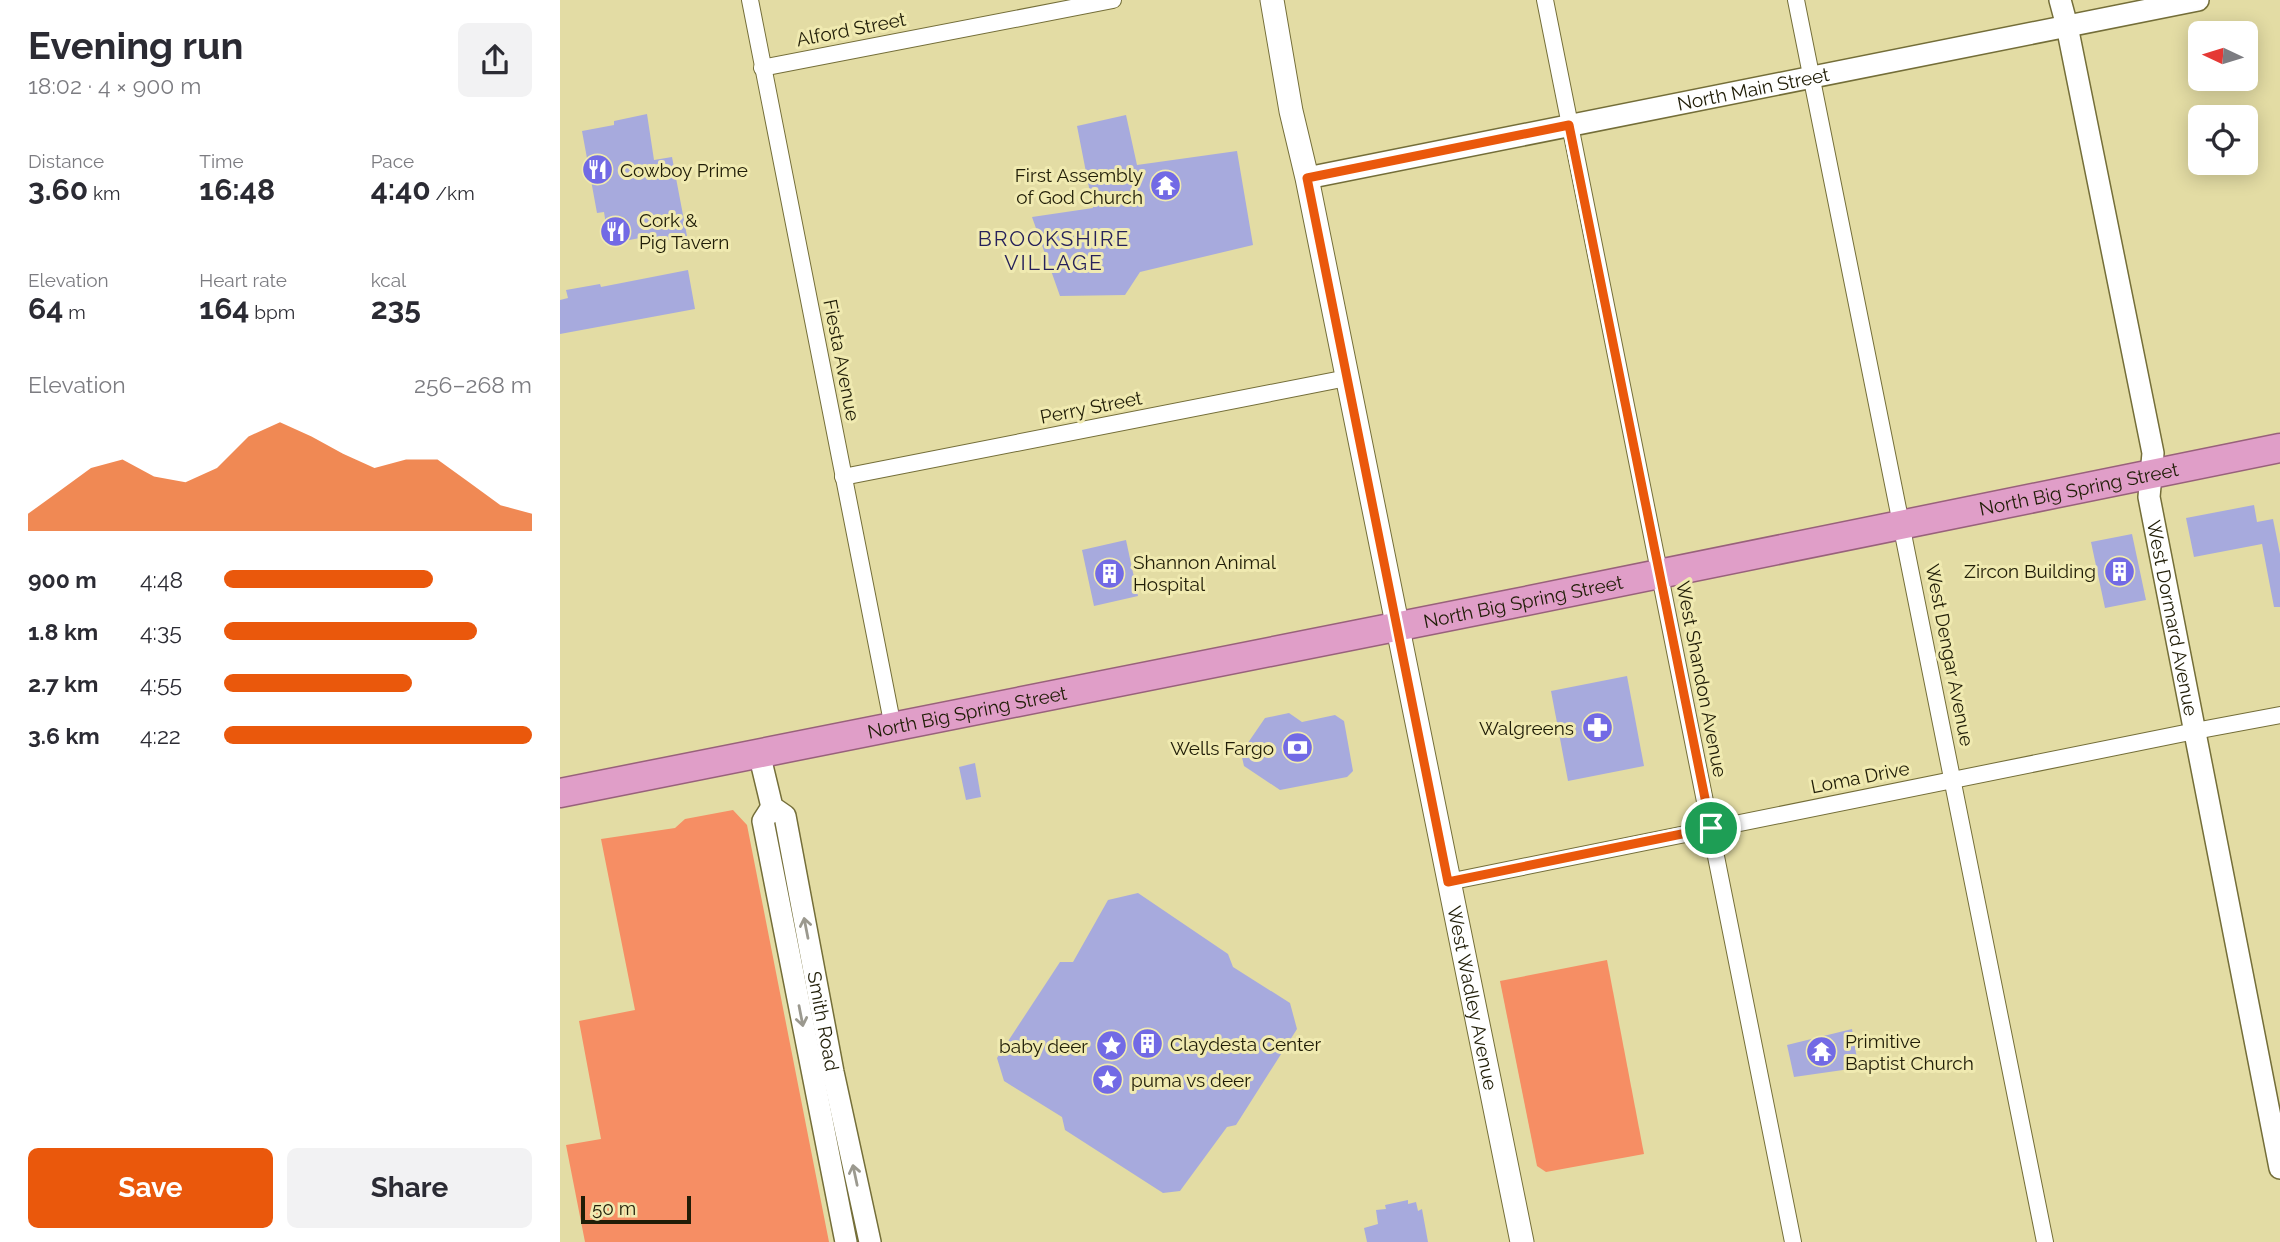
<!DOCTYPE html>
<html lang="en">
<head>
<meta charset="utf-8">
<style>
	body { margin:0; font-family:Raleway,sans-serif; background:#f2f2f3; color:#2b2b33; height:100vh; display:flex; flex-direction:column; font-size:26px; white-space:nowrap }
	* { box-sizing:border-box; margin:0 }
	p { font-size:23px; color:#7c7c81 }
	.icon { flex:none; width:38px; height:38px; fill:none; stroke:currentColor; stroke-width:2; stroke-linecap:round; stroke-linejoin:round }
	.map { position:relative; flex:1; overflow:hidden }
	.panel { display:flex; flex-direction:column; background:#fff; width:560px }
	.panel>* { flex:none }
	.needle { width:46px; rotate:274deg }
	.fabs { position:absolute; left:1628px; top:21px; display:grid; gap:14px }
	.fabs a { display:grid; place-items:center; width:70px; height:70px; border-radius:10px; background:#fff; box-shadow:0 4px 18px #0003; font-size:35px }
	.scale { position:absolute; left:21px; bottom:18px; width:110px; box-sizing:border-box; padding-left:7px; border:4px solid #201d07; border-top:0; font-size:19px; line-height:24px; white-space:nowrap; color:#201d07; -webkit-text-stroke:5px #f0eab1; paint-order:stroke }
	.pin { position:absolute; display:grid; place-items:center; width:60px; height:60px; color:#fff; margin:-30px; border:4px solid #fff; border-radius:50%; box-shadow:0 2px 7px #0007 }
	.round { display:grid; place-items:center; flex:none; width:74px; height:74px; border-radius:10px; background:#f2f2f3 }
	.head { display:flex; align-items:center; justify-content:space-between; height:119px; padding:0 28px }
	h1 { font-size:38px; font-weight:700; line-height:52px }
	.stats { display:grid; grid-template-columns:repeat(3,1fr); gap:10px; height:119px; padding:7px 28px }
	.stats div { display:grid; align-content:center }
	.stats b { font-size:30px; font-weight:700 }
	.stats small { font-size:19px; font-weight:400 }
	.stats p { font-size:19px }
	.chart { height:196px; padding:14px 28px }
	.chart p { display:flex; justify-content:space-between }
	.chart svg { width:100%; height:126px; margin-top:7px; fill:#ea580c; opacity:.7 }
	.cta { display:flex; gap:14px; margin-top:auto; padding:14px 28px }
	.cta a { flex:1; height:80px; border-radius:10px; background:#ea580c; color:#fff; font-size:28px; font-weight:700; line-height:80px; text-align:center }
	.cta a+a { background:#f2f2f3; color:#2b2b33 }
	ul { padding:0 28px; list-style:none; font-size:23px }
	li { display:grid; grid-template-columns:112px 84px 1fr; align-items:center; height:52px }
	li i { height:18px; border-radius:9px; background:#ea580c }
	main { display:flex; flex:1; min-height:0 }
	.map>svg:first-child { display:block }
	.green { fill:#f68e64 }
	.building { fill:#a7aadd }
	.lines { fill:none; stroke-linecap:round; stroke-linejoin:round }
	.minor-casing { stroke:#746e39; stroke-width:18 }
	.tertiary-casing { stroke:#746e39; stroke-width:24 }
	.secondary-casing { stroke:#746e39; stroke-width:25 }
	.trunk-casing { stroke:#98617b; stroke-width:31 }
	.minor { stroke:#fff; stroke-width:16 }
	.tertiary { stroke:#fff; stroke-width:21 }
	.secondary { stroke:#fff; stroke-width:23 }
	.trunk { stroke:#e09ec8; stroke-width:28 }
	.oneway { stroke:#9b998f }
	.route-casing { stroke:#fff; stroke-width:14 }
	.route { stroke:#ea580c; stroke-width:9 }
	.labels { text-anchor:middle; stroke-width:6; stroke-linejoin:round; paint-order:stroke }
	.street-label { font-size:19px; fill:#201d07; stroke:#f0eab1 }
	.poi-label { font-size:19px; fill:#201d07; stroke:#f0eab1; text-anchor:start }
	.neighbourhood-label { font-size:21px; letter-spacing:2px; fill:#26215a; stroke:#f0eab1 }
</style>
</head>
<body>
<main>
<section class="panel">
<div class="head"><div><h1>Evening run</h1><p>18:02 · 4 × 900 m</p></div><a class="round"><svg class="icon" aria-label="share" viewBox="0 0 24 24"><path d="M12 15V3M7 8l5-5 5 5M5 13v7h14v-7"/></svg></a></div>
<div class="stats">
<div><p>Distance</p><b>3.60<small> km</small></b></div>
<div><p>Time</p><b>16:48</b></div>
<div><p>Pace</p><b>4:40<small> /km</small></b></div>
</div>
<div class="stats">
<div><p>Elevation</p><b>64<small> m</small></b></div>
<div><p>Heart rate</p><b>164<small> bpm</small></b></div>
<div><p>kcal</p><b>235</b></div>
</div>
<div class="chart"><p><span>Elevation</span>256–268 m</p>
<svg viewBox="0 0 160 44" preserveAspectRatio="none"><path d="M0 44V38L10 30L20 22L30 19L40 25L50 27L60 22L70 11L80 6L90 11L100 17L110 22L120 19L130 19L140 27L150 35L160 38V44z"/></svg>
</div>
<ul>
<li><b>900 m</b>4:48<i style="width:68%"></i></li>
<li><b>1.8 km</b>4:35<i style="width:82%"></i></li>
<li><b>2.7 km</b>4:55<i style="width:61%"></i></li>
<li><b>3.6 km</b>4:22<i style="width:100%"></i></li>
</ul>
<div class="cta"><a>Save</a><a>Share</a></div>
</section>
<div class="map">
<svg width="1720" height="1242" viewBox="0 0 1720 1242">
	<rect width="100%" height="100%" fill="#e3dca4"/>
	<g class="green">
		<path d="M173,810L187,825L269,1242H25L6,1145L41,1139L19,1021L75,1010L41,839L115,828L125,819Z"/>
		<path d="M1047,960L1084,1154L986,1172L977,1166L940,981Z"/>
	</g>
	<g class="building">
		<path d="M87,114L94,160L112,157L127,236L91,243L90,236L49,244L44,212L37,213L22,131L54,125V121Z"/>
		<path d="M566,115L577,165L677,151L693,245L580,272L565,295L500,296L472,217L533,208L517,126Z"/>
		<path d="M128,270L135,309L0,334V300L8,298L6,290L40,284L41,287Z"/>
		<path d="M1694,505L1697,522L1713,519L1720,554V607H1714L1702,544L1634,557L1626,518Z"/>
		<path d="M1572,534L1586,600L1545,608L1531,542Z"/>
		<path d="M566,540L578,596L534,606L522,550Z"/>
		<path d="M1067,676L1084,766L1008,781L991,691Z"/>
		<path d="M729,713L742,722L775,715L784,721L793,771L787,777L720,790L684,766L681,753L705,718Z"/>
		<path d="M415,763L421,797L406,800L399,767Z"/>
		<path d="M578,893L668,954L673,967L730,1003L737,1029L676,1125L667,1127L620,1191L603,1193L505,1130L502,1117L444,1081L437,1058L500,962H513L548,900Z"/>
		<path d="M1292,1029L1297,1059L1290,1069L1234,1077L1227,1045Z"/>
		<path d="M848,1200V1204L856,1202L858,1211L862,1209L868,1242H807L804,1228L818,1224L816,1210L826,1209L825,1205Z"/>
	</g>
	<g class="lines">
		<defs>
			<g id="minor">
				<path d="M190,0L333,727"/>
				<path d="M985,0L1233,1242"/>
				<path d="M1236,0L1485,1242"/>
				<path d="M202,68L553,0"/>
				<path d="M283,477L787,378"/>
				<path d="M888,882L1635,731L1720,715"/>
			</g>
			<g id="tertiary">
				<path id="s1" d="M1500,0L1507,26L1593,453L1589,497L1720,1168"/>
				<path id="s2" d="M747,178L1638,0"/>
				<path id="s3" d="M199,753L212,807L225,816L273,1072L310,1242"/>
				<path d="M212,807L203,821L286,1242"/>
			</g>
			<g id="secondary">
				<path id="s4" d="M712,0L731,111L747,178L962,1242"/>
			</g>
			<g id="trunk">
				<path id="s5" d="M0,793L951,604L1720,448"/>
			</g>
		</defs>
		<use href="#minor" class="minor-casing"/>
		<use href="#tertiary" class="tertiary-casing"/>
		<use href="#secondary" class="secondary-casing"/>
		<use href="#trunk" class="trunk-casing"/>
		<use href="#minor" class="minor"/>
		<use href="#tertiary" class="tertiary"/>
		<use href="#secondary" class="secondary"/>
		<use href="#trunk" class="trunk"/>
	</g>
	<defs><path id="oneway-shaft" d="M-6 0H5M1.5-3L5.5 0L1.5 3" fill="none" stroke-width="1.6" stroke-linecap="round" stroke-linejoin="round" transform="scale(1.75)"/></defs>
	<g class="oneway">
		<use href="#oneway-shaft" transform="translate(246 928) rotate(-101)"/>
		<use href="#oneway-shaft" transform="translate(241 1016) rotate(79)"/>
		<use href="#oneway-shaft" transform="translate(295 1175) rotate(-102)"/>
	</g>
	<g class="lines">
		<defs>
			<path id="route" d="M1009,125L1151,828L888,882L747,178Z"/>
		</defs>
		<use href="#route" class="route-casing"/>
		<use href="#route" class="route"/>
	</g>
	<defs>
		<symbol id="restaurant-disc" viewBox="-11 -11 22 22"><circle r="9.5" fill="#726ae5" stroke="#f0eab1"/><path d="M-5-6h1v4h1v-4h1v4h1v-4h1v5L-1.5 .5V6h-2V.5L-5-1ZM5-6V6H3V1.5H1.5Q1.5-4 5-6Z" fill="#fff"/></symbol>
		<symbol id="temple-disc" viewBox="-11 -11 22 22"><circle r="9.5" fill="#726ae5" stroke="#f0eab1"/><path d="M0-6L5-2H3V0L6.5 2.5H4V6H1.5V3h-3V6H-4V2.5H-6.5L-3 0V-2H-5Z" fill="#fff"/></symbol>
		<symbol id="building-disc" viewBox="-11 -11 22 22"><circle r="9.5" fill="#726ae5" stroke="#f0eab1"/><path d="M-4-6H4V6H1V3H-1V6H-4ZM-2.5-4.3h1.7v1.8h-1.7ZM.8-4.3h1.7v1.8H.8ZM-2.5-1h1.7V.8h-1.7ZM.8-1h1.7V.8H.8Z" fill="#fff"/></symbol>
		<symbol id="pharmacy-disc" viewBox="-11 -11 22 22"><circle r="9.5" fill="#726ae5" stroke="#f0eab1"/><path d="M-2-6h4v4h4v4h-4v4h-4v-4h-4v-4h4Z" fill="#fff"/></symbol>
		<symbol id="bank-disc" viewBox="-11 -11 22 22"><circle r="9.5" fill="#726ae5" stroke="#f0eab1"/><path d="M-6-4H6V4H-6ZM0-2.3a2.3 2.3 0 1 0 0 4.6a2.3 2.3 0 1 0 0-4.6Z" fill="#fff"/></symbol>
		<symbol id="sight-disc" viewBox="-11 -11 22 22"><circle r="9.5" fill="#726ae5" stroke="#f0eab1"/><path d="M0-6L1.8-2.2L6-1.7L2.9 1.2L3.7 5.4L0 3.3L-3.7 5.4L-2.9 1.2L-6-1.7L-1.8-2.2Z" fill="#fff"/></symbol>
	</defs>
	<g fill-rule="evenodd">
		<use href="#restaurant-disc" x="20" y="152" width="35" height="35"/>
		<use href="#temple-disc" x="588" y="168" width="35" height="35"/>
		<use href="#restaurant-disc" x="38" y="214" width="35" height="35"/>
		<use href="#building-disc" x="1542" y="554" width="35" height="35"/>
		<use href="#building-disc" x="532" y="556" width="35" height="35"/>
		<use href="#pharmacy-disc" x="1020" y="710" width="35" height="35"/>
		<use href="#bank-disc" x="720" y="730" width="35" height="35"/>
		<use href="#building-disc" x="570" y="1026" width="35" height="35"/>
		<use href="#sight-disc" x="534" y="1028" width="35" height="35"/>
		<use href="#temple-disc" x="1244" y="1034" width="35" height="35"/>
		<use href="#sight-disc" x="530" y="1062" width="35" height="35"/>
	</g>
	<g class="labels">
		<g class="street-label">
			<text transform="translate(291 29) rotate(-11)" y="7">Alford Street</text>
			<text dy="7" stroke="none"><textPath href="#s2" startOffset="455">North Main Street</textPath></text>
			<text transform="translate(282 360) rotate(79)" y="7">Fiesta Avenue</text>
			<text transform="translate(531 407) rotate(-11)" y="7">Perry Street</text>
			<text dy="7" stroke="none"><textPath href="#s5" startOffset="1549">North Big Spring Street</textPath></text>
			<text dy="7" stroke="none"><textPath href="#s5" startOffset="982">North Big Spring Street</textPath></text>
			<text dy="7" stroke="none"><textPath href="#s1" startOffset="630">West Dormard Avenue</textPath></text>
			<text transform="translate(1390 655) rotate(79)" y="7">West Dengar Avenue</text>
			<text transform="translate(1142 679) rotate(79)" y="7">West Shandon Avenue</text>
			<text dy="7" stroke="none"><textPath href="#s5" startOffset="415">North Big Spring Street</textPath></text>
			<text transform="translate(1300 777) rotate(-11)" y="7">Loma Drive</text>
			<text dy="7" stroke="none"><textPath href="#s4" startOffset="1018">West Wadley Avenue</textPath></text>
			<text dy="7" stroke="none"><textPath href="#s3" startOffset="280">Smith Road</textPath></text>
		</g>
		<g class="poi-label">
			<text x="60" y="177">Cowboy Prime</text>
			<text x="583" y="182" text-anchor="end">First Assembly<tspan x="583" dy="22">of God Church</tspan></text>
			<text x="79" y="227">Cork &amp;<tspan x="79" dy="22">Pig Tavern</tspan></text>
			<text x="573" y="569">Shannon Animal<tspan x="573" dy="22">Hospital</tspan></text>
			<text x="1536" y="578" text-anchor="end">Zircon Building</text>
			<text x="1014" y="735" text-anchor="end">Walgreens</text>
			<text x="714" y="755" text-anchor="end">Wells Fargo</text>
			<text x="1285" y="1048">Primitive<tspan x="1285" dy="22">Baptist Church</tspan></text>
			<text x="610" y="1051">Claydesta Center</text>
			<text x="528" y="1053" text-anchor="end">baby deer</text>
			<text x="571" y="1087">puma vs deer</text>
		</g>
		<g class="neighbourhood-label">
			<text x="494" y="246">BROOKSHIRE<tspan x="494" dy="24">VILLAGE</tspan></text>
		</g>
	</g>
</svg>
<div class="fabs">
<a><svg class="needle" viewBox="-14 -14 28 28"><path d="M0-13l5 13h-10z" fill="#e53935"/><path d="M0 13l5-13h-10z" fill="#7c7c81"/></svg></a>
<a><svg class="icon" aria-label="locate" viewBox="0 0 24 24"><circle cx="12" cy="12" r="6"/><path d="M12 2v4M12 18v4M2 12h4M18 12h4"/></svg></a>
</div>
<div class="scale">50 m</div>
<div class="pin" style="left:1151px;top:828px;background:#1e9e55"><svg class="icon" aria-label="arrive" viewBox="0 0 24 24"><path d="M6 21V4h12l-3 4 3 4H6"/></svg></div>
</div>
</main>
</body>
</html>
